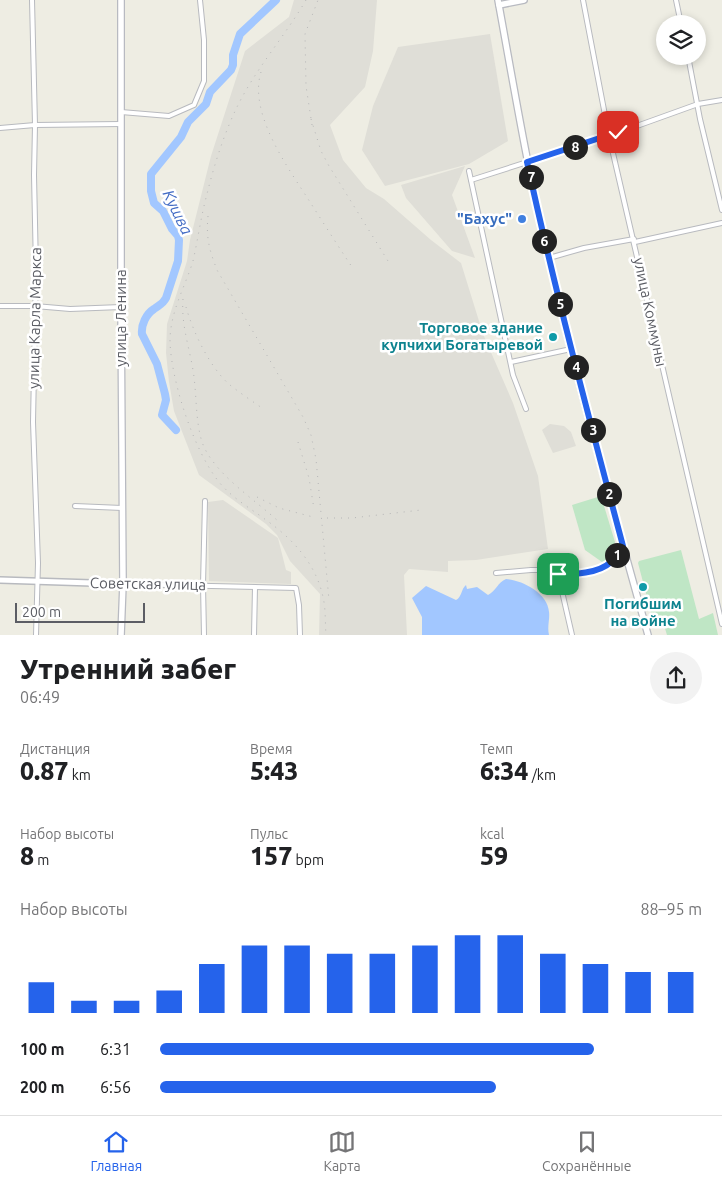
<!DOCTYPE html>
<html lang="ru">
<head>
<meta charset="utf-8">
<style>
	body { margin:0; font-family:Ubuntu,sans-serif; background:#f2f2f2; color:#202124; height:100vh; display:flex; flex-direction:column; font-size:19px; white-space:nowrap }
	* { box-sizing:border-box; margin:0 }
	p { font-size:16px; color:#757577 }
	.icon { flex:none; width:28px; height:28px; fill:none; stroke:currentColor; stroke-width:2; stroke-linecap:round; stroke-linejoin:round }
	.map { position:relative; height:635px; overflow:hidden }
	.sheet { display:flex; flex-direction:column; background:#fff; flex:1 }
	.sheet>* { flex:none }
	.fabs { position:absolute; left:656px; top:15px; display:grid; gap:10px }
	.fabs a { display:grid; place-items:center; width:50px; height:50px; border-radius:50%; background:#fff; box-shadow:0 2px 8px #0003; font-size:25px }
	.scale { position:absolute; left:15px; bottom:12px; width:130px; box-sizing:border-box; padding-left:5px; border:2px solid #5b5d64; border-top:0; font-size:14px; line-height:18px; white-space:nowrap; color:#5b5d64; -webkit-text-stroke:4px #fff; paint-order:stroke }
	.pin { position:absolute; display:grid; place-items:center; width:42px; height:42px; color:#fff; margin:-21px; border-radius:10px; box-shadow:0 2px 8px #0006 }
	.km { position:absolute; width:25px; height:25px; margin:-12px; border-radius:50%; background:#222; color:#fff; font-size:14px; line-height:25px; text-align:center }
	.round { display:grid; place-items:center; flex:none; width:52px; height:52px; border-radius:26px; background:#f2f2f2 }
	.headline { display:flex; align-items:center; justify-content:space-between; height:85px; padding:0 20px }
	h1 { font-size:28px; font-weight:800; line-height:38px }
	.figures { display:grid; grid-template-columns:repeat(3,1fr); gap:8px; height:85px; padding:5px 20px }
	.figures div { display:grid; align-content:center }
	.figures b { font-size:25px; font-weight:800 }
	.figures small { font-size:14px; font-weight:400 }
	.figures p { font-size:14px }
	.chart { height:140px; padding:10px 20px }
	.chart p { display:flex; justify-content:space-between }
	.chart svg { width:100%; height:90px; margin-top:5px; stroke:#2563eb; stroke-width:6 }
	ul { padding:0 20px; list-style:none; font-size:16px }
	li { display:grid; grid-template-columns:80px 60px 1fr; align-items:center; height:38px }
	li i { height:12px; border-radius:6px; background:#2563eb }
	.tabs { display:flex; justify-content:space-around; align-items:center; height:70px; border-top:1px solid #e0e0e0; background:#fff; font-size:14px; color:#757577 }
	.tabs a { display:grid; justify-items:center; gap:2px }
	.tabs .selected { color:#2563eb }
	.map>svg:first-child { display:block }
	.industrial { fill:#dfded7 }
	.green { fill:#bfe6c5 }
	.water { fill:#a2c7ff }
	.lines { fill:none; stroke-linecap:round; stroke-linejoin:round }
	.river { stroke:#a2c7ff; stroke-width:8 }
	.minor-casing { stroke:#b8babf; stroke-width:6 }
	.tertiary-casing { stroke:#b8babf; stroke-width:8 }
	.secondary-casing { stroke:#b8bac1; stroke-width:8 }
	.minor { stroke:#fff; stroke-width:4 }
	.tertiary { stroke:#fff; stroke-width:5 }
	.secondary { stroke:#fff; stroke-width:5.5 }
	.rail { stroke:#b6b6b7; stroke-width:1; stroke-dasharray:1 6; stroke-linecap:butt }
	.route-casing { stroke:#fff; stroke-width:10 }
	.route { stroke:#2563eb; stroke-width:6 }
	.shop-dot { fill:#3f7fe0; stroke:#fff; stroke-width:2 }
	.culture-dot { fill:#0f9aa8; stroke:#fff; stroke-width:2 }
	.labels { text-anchor:middle; stroke-width:5; stroke-linejoin:round; paint-order:stroke }
	.shop-label { font-size:15px; font-weight:bold; fill:#366cbe; stroke:#fff; text-anchor:end }
	.street-label { font-size:15px; fill:#5b5d64; stroke:#fff }
	.culture-label { font-size:15px; font-weight:bold; fill:#0d838f; stroke:#fff; text-anchor:end }
	.water-label { font-size:16px; font-style:italic; fill:#436cc4; stroke:#fff }
</style>
</head>
<body>
<div class="map">
<svg width="722" height="635" viewBox="0 0 722 635">
	<rect width="100%" height="100%" fill="#eeede3"/>
	<g class="industrial">
		<path d="M294,0H377L373,51L365,87L330,125L343,160L366,188L384,199L431,240L461,263L483,334L513,403L538,476L548,549L476,560L448,561V572L409,569L404,575L407,635H319L320,594L290,561L277,535L266,524L199,475L174,411L169,382L166,353L167,324L187,261L190,240L211,156L245,51L289,17Z"/>
		<path d="M490,34L508,141L469,164L385,186L362,150L373,106L398,47Z"/>
		<path d="M465,166L452,195L475,258L452,251L406,198L401,185Z"/>
		<path d="M550,424L564,426L571,432L576,446L553,453L542,430Z"/>
		<path d="M223,500L278,538L286,570L291,572V584L209,581L208,502Z"/>
	</g>
	<g class="green">
		<path d="M601,496L615,542L609,560L602,562L585,550L572,505Z"/>
		<path d="M681,550L699,619L713,613L718,635H667L663,622L654,624L638,563L639,561Z"/>
	</g>
	<path class="water" d="M506,579C522,580 548,593 549,612C550,619 547,627 549,635H422V617L412,598L426,586L456,600C462,597 461,589 466,585L467,589L477,587L488,595C496,591 498,582 506,579Z"/>
	<g class="lines">
		<path class="river" d="M176,430L162,415L166,400L165,394L157,364L142,334C141,325 146,314 154,309C159,305 163,304 166,298L178,261L179,240L178,236L172,229L163,211L154,203L151,191V174L181,137L188,122L206,104L210,92L231,70L233,65V55L240,34L276,0"/>
		<defs>
			<g id="minor">
				<path d="M32,0L35,125L34,175L36,269L33,422L38,563L36,635"/>
				<path d="M583,0L609,136L722,624"/>
				<path d="M676,0L681,24"/>
				<path d="M688,56L700,119L722,210"/>
				<path d="M121,112L169,116L194,105L204,81V40L200,0"/>
				<path d="M0,128L35,125L121,124"/>
				<path d="M469,171L513,375L526,409"/>
				<path d="M471,180L609,136L698,104L722,100"/>
				<path d="M635,242L722,223"/>
				<path d="M549,258L584,248L634,239"/>
				<path d="M0,306H35L70,309L121,307"/>
				<path d="M511,362L571,349"/>
				<path d="M75,506L122,508"/>
				<path d="M496,573L531,570H540L558,574H577L604,567L614,560L623,546"/>
				<path d="M558,574L572,635"/>
				<path d="M123,584L296,588L299,605L300,635"/>
				<path d="M204,635L203,585L205,501"/>
				<path d="M254,635L255,587"/>
			</g>
			<path id="tertiary" d="M0,580L123,584"/>
			<g id="secondary">
				<path d="M121,0V307L123,584L121,635"/>
				<path d="M498,0C514,87 528,173 549,259C578,385 613,510 648,635"/>
				<path d="M499,5L524,0"/>
			</g>
		</defs>
		<use href="#minor" class="minor-casing"/>
		<use href="#tertiary" class="tertiary-casing"/>
		<use href="#secondary" class="secondary-casing"/>
		<use href="#minor" class="minor"/>
		<use href="#tertiary" class="tertiary"/>
		<use href="#secondary" class="secondary"/>
		<g class="rail">
			<path d="M306,0C285,36 257,67 238,105C225,131 214,165 207,194C201,216 198,239 193,261C185,287 170,312 170,341C171,381 194,451 219,482C232,498 250,508 266,520C293,539 316,564 323,597C326,610 325,623 326,635"/>
			<path d="M261,72C248,114 289,169 310,202C324,224 338,246 352,267"/>
			<path d="M311,119L321,151L329,166L388,261"/>
			<path d="M312,125L306,86L305,34L318,0"/>
			<path d="M208,216C206,238 209,249 217,270L303,417L311,435L316,459L329,600"/>
			<path d="M183,299C181,324 189,346 193,370C197,394 195,419 202,442C213,473 254,499 278,521"/>
			<path d="M186,307C193,332 210,368 230,385C240,393 252,401 262,408"/>
			<path d="M298,442L309,478L314,509"/>
			<path d="M257,497L279,508L313,517"/>
			<path d="M327,518H352L421,510"/>
		</g>
	</g>
	<g class="lines">
		<defs>
			<path id="route" d="M558,574C574,574 598,574 611,562C616,558 619,551 623,546C589,418 555,291 527,162L618,132"/>
		</defs>
		<use href="#route" class="route-casing"/>
		<use href="#route" class="route"/>
	</g>
	<circle class="shop-dot" cx="522" cy="219" r="5"/>
	<g class="culture-dot">
		<circle cx="553" cy="337" r="5"/>
		<circle cx="643" cy="587" r="5"/>
	</g>
	<g class="labels">
		<g class="shop-label">
			<text x="512" y="224">"Бахус"</text>
		</g>
		<g class="street-label">
			<text transform="translate(650 312) rotate(78)" y="5">улица Коммуны</text>
			<text transform="translate(35 318) rotate(-89)" y="5">улица Карла Маркса</text>
			<text transform="translate(121 318) rotate(-90)" y="5">улица Ленина</text>
			<text transform="translate(148 584) rotate(1)" y="5">Советская улица</text>
		</g>
		<g class="culture-label">
			<text x="543" y="333">Торговое здание<tspan x="543" dy="17">купчихи Богатыревой</tspan></text>
			<text x="643" y="609" text-anchor="middle">Погибшим<tspan x="643" dy="17">на войне</tspan></text>
		</g>
		<g class="water-label">
			<text transform="translate(178 212) rotate(64)" y="6">Кушва</text>
		</g>
	</g>
</svg>
<div class="fabs">
<a><svg class="icon" aria-label="layers" viewBox="0 0 24 24"><path d="M12 4l9 5-9 5-9-5zM3 14l9 5 9-5"/></svg></a>
</div>
<div class="scale">200 m</div>
<div class="pin" style="left:558px;top:574px;background:#1e9e55"><svg class="icon" aria-label="arrive" viewBox="0 0 24 24"><path d="M6 21V4h12l-3 4 3 4H6"/></svg></div>
<div class="pin" style="left:618px;top:132px;background:#d93025"><svg class="icon" aria-label="check" viewBox="0 0 24 24"><path d="M5 12l5 5 9-10"/></svg></div>
<b class="km" style="left:617px;top:555px">1</b>
<b class="km" style="left:609px;top:494px">2</b>
<b class="km" style="left:593px;top:430px">3</b>
<b class="km" style="left:576px;top:367px">4</b>
<b class="km" style="left:560px;top:304px">5</b>
<b class="km" style="left:544px;top:241px">6</b>
<b class="km" style="left:531px;top:177px">7</b>
<b class="km" style="left:575px;top:147px">8</b>
</div>
<section class="sheet">
<div class="headline"><div><h1>Утренний забег</h1><p>06:49</p></div><a class="round"><svg class="icon" aria-label="share" viewBox="0 0 24 24"><path d="M12 15V3M7 8l5-5 5 5M5 13v7h14v-7"/></svg></a></div>
<div class="figures">
<div><p>Дистанция</p><b>0.87<small> km</small></b></div>
<div><p>Время</p><b>5:43</b></div>
<div><p>Темп</p><b>6:34<small> /km</small></b></div>
</div>
<div class="figures">
<div><p>Набор высоты</p><b>8<small> m</small></b></div>
<div><p>Пульс</p><b>157<small> bpm</small></b></div>
<div><p>kcal</p><b>59</b></div>
</div>
<div class="chart"><p><span>Набор высоты</span>88–95 m</p>
<svg viewBox="0 0 160 44" preserveAspectRatio="none"><path d="M5 44V29M15 44V38M25 44V38M35 44V33M45 44V20M55 44V11M65 44V11M75 44V15M85 44V15M95 44V11M105 44V6M115 44V6M125 44V15M135 44V20M145 44V24M155 44V24"/></svg>
</div>
<ul>
<li><b>100 m</b>6:31<i style="width:80%"></i></li>
<li><b>200 m</b>6:56<i style="width:62%"></i></li>
</ul>
</section>
<nav class="tabs">
<a class="selected"><svg class="icon" aria-label="home" viewBox="0 0 24 24"><path d="M3 11l9-7 9 7M6 9v11h12V9"/></svg>Главная</a>
<a><svg class="icon" aria-label="map" viewBox="0 0 24 24"><path d="M3 6l6-2 6 2 6-2v14l-6 2-6-2-6 2zM9 4v14M15 6v14"/></svg>Карта</a>
<a><svg class="icon" aria-label="saved" viewBox="0 0 24 24"><path d="M7 4h10v16l-5-4-5 4z"/></svg>Сохранённые</a>
</nav>
</body>
</html>
